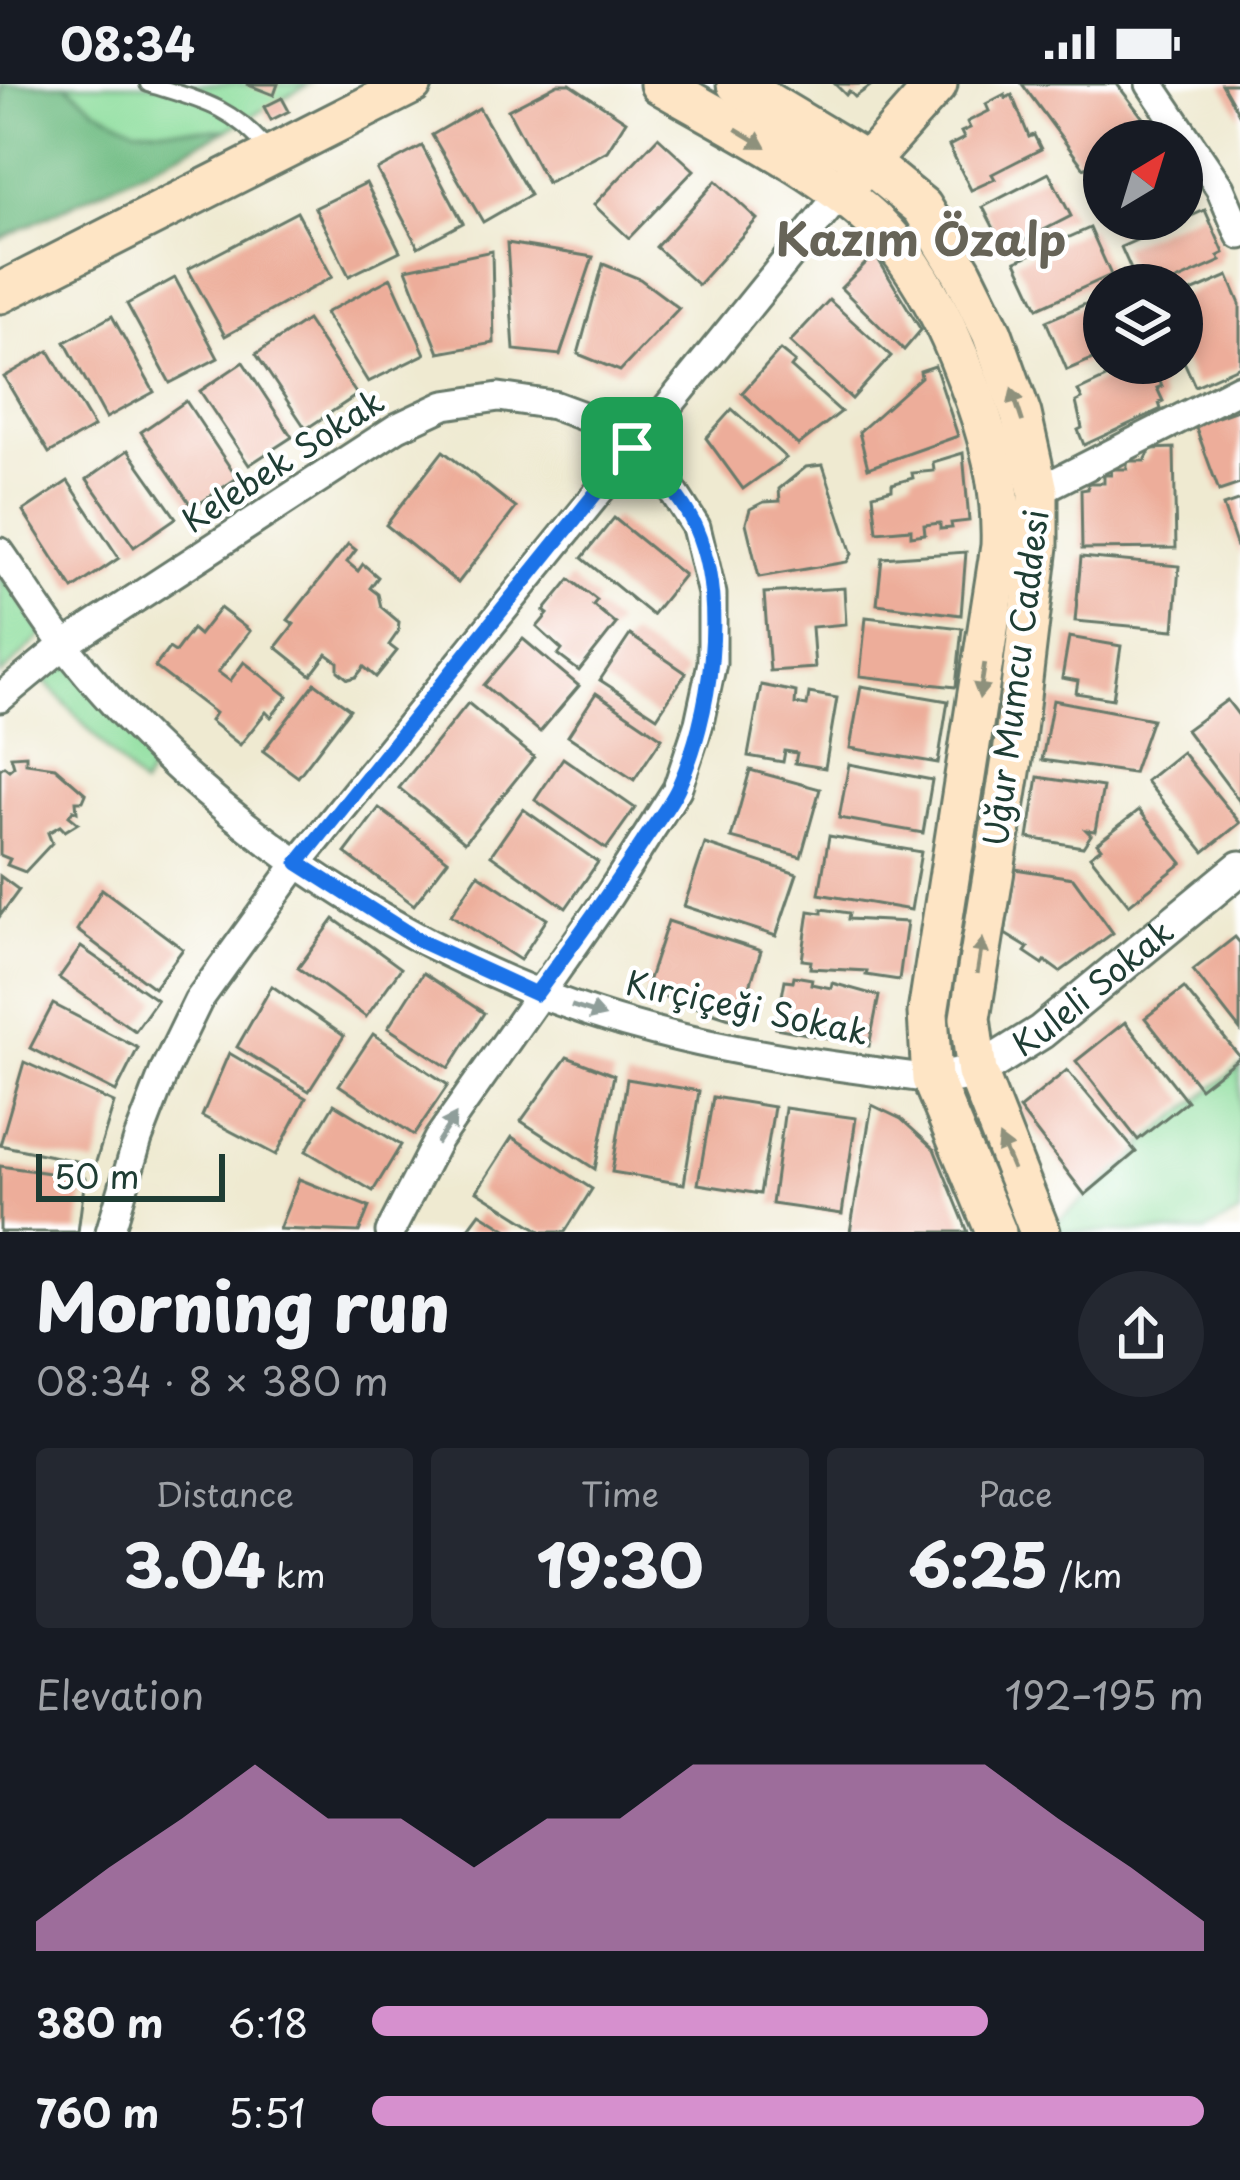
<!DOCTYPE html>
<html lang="en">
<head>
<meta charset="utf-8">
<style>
	body { margin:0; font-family:"Playpen Sans",sans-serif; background:#242831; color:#f1f3f6; height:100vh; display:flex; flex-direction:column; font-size:45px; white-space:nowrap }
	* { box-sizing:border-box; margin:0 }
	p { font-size:39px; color:#9ea1a6 }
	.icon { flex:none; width:66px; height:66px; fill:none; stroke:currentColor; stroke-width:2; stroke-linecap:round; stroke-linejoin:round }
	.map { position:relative; height:1148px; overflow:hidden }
	.sheet { display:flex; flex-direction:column; background:#171b24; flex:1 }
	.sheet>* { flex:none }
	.needle { width:78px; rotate:38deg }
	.buttons { position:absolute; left:1083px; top:36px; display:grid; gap:24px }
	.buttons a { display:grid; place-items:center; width:120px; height:120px; border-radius:50%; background:#171b24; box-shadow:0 6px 18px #0003; font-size:60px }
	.scale { position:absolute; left:36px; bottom:30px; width:189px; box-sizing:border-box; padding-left:12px; border:6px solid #1f3d34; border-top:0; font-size:33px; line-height:42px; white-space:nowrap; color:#1f3d34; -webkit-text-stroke:9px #fff; paint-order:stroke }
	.pin { position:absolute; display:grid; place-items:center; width:102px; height:102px; color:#fff; margin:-51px; border-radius:24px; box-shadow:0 6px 18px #0006 }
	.round { display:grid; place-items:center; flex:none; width:126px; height:126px; border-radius:63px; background:#242831 }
	.head { display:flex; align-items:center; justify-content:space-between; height:204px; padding:0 36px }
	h1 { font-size:66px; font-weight:800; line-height:90px }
	.stats { display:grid; grid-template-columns:repeat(3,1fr); gap:18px; height:204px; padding:12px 36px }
	.stats div { display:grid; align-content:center; border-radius:12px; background:#242831; text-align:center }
	.stats b { font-size:60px; font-weight:800 }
	.stats small { font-size:33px; font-weight:400 }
	.stats p { font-size:33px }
	.chart { height:336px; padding:24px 36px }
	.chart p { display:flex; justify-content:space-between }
	.chart svg { width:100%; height:216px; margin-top:12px; fill:#d690ce; opacity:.7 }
	ul { padding:0 36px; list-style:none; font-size:39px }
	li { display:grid; grid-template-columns:192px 144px 1fr; align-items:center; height:90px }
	li i { height:30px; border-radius:15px; background:#d690ce }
	.status { display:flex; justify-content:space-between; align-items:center; height:84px; padding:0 60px; background:#171b24; direction:ltr }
	.status svg { height:33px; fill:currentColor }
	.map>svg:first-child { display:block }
	.green { fill:#8ede9e; stroke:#568e69; stroke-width:3 }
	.forest { fill:#72bd85; stroke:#487d5c; stroke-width:3 }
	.building { fill:#edad9a }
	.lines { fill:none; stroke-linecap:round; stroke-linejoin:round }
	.service-casing { stroke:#687a6b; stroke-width:20 }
	.minor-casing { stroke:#687a6b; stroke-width:33 }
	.tertiary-casing { stroke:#687a6b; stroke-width:39 }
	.secondary-casing { stroke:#687a6b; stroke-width:45 }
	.service { stroke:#fff; stroke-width:14 }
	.minor { stroke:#fff; stroke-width:27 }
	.tertiary { stroke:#fff; stroke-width:33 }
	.secondary { stroke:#fee5c5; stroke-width:39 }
	.oneway { fill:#8e917c }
	.oneway2 { fill:#8f9e9a }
	.route-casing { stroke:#fff; stroke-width:24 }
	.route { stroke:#1a73e8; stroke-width:15 }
	.labels { text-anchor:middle; stroke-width:9; stroke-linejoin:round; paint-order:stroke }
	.street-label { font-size:33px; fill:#1f3d34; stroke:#fff }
	.district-label { font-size:45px; font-weight:bold; fill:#676458; stroke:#fff }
</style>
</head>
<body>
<div class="status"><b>08:34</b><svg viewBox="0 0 49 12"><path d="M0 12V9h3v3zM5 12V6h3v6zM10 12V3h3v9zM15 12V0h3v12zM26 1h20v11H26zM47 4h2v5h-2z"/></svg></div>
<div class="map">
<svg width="1240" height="1148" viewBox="0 0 1240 1148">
	<rect width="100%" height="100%" fill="#fff"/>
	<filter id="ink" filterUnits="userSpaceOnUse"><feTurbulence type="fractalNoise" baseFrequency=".00833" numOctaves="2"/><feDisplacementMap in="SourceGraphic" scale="24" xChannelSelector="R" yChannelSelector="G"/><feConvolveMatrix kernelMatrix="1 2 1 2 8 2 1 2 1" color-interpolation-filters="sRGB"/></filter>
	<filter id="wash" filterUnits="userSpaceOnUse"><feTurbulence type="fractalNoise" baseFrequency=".004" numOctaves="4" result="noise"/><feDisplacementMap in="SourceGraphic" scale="48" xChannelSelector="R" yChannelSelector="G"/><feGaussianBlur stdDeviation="2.7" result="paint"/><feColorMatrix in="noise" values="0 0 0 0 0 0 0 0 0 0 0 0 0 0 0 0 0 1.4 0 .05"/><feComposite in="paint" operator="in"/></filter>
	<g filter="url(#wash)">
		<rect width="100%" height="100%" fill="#efead1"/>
		<g class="green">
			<path d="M0,0H309L227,46L0,155Z"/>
			<path d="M0,486L44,549L0,592Z"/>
			<path d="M63,574L156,678L142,703L41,593Z"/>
			<path d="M1240,982V1129L1205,1148H1044L1144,1066L1141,1061Z"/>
		</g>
		<path class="forest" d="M3,0H66L96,25L135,44L227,46L0,155Z"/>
		<g id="blocks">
			<g class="building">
				<path d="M246,0H278L274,11Z"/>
				<path d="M558,0H570L626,37L607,67L547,99L508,26Z"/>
				<path d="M835,0H873L855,13L849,7L846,11Z"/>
				<path d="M1022,0H1117L1153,47L1135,57H1104V73L1084,84Z"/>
				<path d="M1222,0H1240V32Z"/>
				<path d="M1005,10L1006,14L1012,11L1029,53L1034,51L1041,65L992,90L995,95L971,106L949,62L964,54L961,48L970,44L967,38L989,27L986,20Z"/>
				<path d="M282,14L289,27L271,36L264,23Z"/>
				<path d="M479,24L530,111L483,138L432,51Z"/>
				<path d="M658,53L694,86L629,154L594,121Z"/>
				<path d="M422,62L463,139L418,163L377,86Z"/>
				<path d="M1049,89L1071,132L1005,166L983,123Z"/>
				<path d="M716,97L757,135L698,201L656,163Z"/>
				<path d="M366,99L400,167L349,192L315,124Z"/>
				<path d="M1104,101V131L1091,108Z"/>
				<path d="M1205,126L1224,169L1218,172L1221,177L1167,201H1138L1121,163Z"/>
				<path d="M297,128L332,193L225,252L188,185Z"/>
				<path d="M1107,135H1144L1114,149Z"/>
				<path d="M1090,144L1111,191L1038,224L1016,177Z"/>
				<path d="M507,159L593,173L560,271L514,266Z"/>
				<path d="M492,167L494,259L439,269L406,185Z"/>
				<path d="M875,170L921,246L904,266L841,204Z"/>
				<path d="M603,180L640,195L679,224L620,287L578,270Z"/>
				<path d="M1228,192L1240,220V282L1195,302L1182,273V212Z"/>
				<path d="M175,194L218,274L170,299L127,220Z"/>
				<path d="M391,194L425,270L368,298L325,229Z"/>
				<path d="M1104,212V270L1067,286L1046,237Z"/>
				<path d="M829,216L891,272L852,315L790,258Z"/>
				<path d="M112,232L154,308L106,334L65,258Z"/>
				<path d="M307,236L357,311L306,345L256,270Z"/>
				<path d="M780,266L795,278L791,283L841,328L798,361L742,309Z"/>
				<path d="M49,267L94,343L49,369L4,293Z"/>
				<path d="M243,278L292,353L249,381L200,307Z"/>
				<path d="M1138,279H1151L1162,302L1157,304L1163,317L1159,319L1161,325L1084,361L1078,346L1082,344L1076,318L1082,315L1078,307Z"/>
				<path d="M935,282L958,352L868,384L859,348L921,293L920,287Z"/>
				<path d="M186,317L237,394L193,424L141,348Z"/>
				<path d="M732,325L786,374L743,405L706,354Z"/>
				<path d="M1240,325V400L1219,407L1195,341Z"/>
				<path d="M1174,364L1176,464L1082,465L1081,406L1088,405V399H1104V391H1111V385H1127V377H1145L1151,365Z"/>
				<path d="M128,366L176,434L134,463L87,395Z"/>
				<path d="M443,367L516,424L458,499L386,441Z"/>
				<path d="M963,369L969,437L951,439L952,444L940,445V439L924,441L925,450L911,452V445L877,448L873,410L892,405V400L913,394L912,389L934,387L933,378Z"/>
				<path d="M823,381L852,470L847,478L759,493L746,439L750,425L764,418L780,417L779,405L806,383Z"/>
				<path d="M68,397L119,474L73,505L23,427Z"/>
				<path d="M1240,416V469H1239L1223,422Z"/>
				<path d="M614,434L684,491L652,531L582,474Z"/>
				<path d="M348,460L356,466L347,478L358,487L363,480L378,493L370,504L378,510L381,523L399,538L398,548L389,561L397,567L376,593L364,583L356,593L348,595L338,587V578L327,570L311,591L276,563L294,540L288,536Z"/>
				<path d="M966,468L961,531L877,520L882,474Z"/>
				<path d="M1081,473L1179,482L1174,546L1075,537Z"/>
				<path d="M570,495L597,516L593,521L616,540L579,587L558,571L562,566L537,543L548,530L544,527Z"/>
				<path d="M844,504L846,540L812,543L815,584L770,587L764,509Z"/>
				<path d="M220,524L250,547L218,588L230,597L244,578L288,612L271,633L266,628L240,661L210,637L215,629L155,583L169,564L175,568L192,545L199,551Z"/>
				<path d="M866,533L962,544L956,603L860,592Z"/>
				<path d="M630,551L686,589L657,633L600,596Z"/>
				<path d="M1069,553L1121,562L1113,615L1076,609L1078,597L1062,594Z"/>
				<path d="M523,555L579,602L540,648L484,601Z"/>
				<path d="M315,599L350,625L298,693L263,667Z"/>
				<path d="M761,601L796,608L795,620L807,622L809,609L837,614L825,684L795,679L797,669L785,667L783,678L748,672Z"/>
				<path d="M861,602L948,617L938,679L850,664Z"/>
				<path d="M596,609L662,654L634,696L568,652Z"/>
				<path d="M1053,616L1152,635L1133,689L1042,676Z"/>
				<path d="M1227,616L1240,633V718L1186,646Z"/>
				<path d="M468,619L534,673L465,758L399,704Z"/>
				<path d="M1182,668L1240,739L1204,768L1146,697Z"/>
				<path d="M26,671V679L55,683L86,710L83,717H76L77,728L73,726L69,732L78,739L65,747L60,742L48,749L52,759L25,788L7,781L10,775L0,771V685L4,682L9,686L14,682L11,672Z"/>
				<path d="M563,674L635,724L606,765L535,716Z"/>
				<path d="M849,680L932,696L923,749L839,734Z"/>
				<path d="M750,686L820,705L801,773L731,754Z"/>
				<path d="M1038,693L1103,703L1095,747L1086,746L1091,751L1083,763L1028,754Z"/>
				<path d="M379,724L448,776L414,821L345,769Z"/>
				<path d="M523,725L598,778L566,824L491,771Z"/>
				<path d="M1139,726L1182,779L1129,821L1090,772L1101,764L1097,759Z"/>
				<path d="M829,752L921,768L911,826L819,810Z"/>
				<path d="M705,760L797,790L776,852L684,822Z"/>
				<path d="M1015,785L1073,794L1113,849L1060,888L1045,877L1043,880L1025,868L1028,864L1005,850Z"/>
				<path d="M478,790L547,835L520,876L451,831Z"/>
				<path d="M0,792L19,806L0,832Z"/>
				<path d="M102,805L183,865L154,904L77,846Z"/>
				<path d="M822,825L849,829L848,835L907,838L899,896L866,891L867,887L810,884L811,877L802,876L809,827L822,829Z"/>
				<path d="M334,835L401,884L366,933L298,884Z"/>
				<path d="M668,837L761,867L739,937L645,907Z"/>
				<path d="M1235,853L1240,859V946L1193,886Z"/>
				<path d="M81,863L157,916L135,947L59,894Z"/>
				<path d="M423,889L484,929L449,984L388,944Z"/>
				<path d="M794,892L812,895L811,900L831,904L832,899L879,912L869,962L776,944L785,896L793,897Z"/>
				<path d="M272,902L344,952L309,1007L237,963Z"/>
				<path d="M1184,904L1240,973L1200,1004L1145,934Z"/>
				<path d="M53,920L138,964L116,1008L30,964Z"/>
				<path d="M1125,938L1187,1017L1138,1056L1076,977Z"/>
				<path d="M373,950L448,1001L414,1051L339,1001Z"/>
				<path d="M229,969L306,1014L276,1071L202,1032Z"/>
				<path d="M567,973L614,991L595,1085L521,1037Z"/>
				<path d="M24,978L114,1019L95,1081L0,1061Z"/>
				<path d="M1067,986L1136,1068L1085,1111L1019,1025Z"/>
				<path d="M627,995L699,1007L684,1100L612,1088Z"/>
				<path d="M713,1013L774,1023L760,1110L698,1100Z"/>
				<path d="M334,1020L401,1061L373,1107L306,1067Z"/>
				<path d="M872,1021L901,1035L934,1065L968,1148H850Z"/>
				<path d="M785,1024L856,1034L842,1130L772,1120Z"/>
				<path d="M512,1053L592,1105L565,1148H542L477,1107Z"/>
				<path d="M0,1082L85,1094L78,1148H0Z"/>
				<path d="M299,1095L369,1123L359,1148L279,1145Z"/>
				<path d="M480,1129L511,1148H466Z"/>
			</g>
		</g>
	</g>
	<g filter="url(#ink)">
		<use href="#blocks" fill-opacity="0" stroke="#687a6b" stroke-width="3"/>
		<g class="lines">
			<defs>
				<path id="service" d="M148,0C200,16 232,22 268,66"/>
				<g id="minor">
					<path d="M1150,0L1220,104L1240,151"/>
					<path d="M1038,407L1240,304"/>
					<path d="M0,468C21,498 40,529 62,558C200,739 434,891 654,947C745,971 839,983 932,995"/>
					<path d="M0,614L64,561L398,343L445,321L499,313L553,321L599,338L669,401L696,443L712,510V579L699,639L677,705L608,813L438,1055L390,1148"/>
					<path d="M110,1148L138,1055L165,985L198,917L298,779L840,110"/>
				</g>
				<g id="tertiary">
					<path id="s1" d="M932,995L977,988L1041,948L1240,784"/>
				</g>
				<g id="secondary">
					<path d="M660,0C731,42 842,95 894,158C927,199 949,245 967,294C989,350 1003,402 1001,462L928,929L932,995L996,1148"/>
					<path d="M737,0L867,78L922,123L962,188L992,249L1021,330L1038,407V462L1014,663L970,934L977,988L1040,1148"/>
					<path d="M851,97L937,0"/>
					<path d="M0,209L412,0"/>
				</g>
			</defs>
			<use href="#service" class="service-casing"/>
			<use href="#minor" class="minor-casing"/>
			<use href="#tertiary" class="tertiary-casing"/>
			<use href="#secondary" class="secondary-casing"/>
			<use href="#service" class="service"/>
			<use href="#minor" class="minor"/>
			<use href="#tertiary" class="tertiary"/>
			<use href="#secondary" class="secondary"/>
		</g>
		<defs><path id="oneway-solid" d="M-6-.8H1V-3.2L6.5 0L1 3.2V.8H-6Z" transform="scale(3)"/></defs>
		<g class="oneway">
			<use href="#oneway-solid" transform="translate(751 54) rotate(31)"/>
			<use href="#oneway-solid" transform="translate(1017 321) rotate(-108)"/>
			<use href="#oneway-solid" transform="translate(982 597) rotate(99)"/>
			<use href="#oneway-solid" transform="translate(980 872) rotate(-81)"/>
			<use href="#oneway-solid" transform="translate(1006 1069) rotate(-113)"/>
		</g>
		<g class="oneway2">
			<use href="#oneway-solid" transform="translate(588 927) rotate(18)"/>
			<use href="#oneway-solid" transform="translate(446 1045) rotate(-57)"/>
		</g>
	</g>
	<g class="lines" filter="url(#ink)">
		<defs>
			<path id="route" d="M632,364C656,388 681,411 695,443C728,517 711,632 678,704C669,723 654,741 643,758C609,810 573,860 536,910L422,858L298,779Z"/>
		</defs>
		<use href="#route" class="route-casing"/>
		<use href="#route" class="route"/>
	</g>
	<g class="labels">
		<g class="street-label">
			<text transform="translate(283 377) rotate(-33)" y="12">Kelebek Sokak</text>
			<text transform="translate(1016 594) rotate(-83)" y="12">Uğur Mumcu Caddesi</text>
			<text dy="12" stroke="none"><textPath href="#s1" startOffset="189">Kuleli Sokak</textPath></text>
			<text transform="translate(747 924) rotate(12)" y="12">Kırçiçeği Sokak</text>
		</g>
		<g class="district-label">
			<text x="921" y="172">Kazım Özalp</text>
		</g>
	</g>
</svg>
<div class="buttons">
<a><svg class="needle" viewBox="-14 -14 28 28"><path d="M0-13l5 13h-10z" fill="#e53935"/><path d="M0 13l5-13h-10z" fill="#9ea1a6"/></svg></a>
<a><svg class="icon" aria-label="layers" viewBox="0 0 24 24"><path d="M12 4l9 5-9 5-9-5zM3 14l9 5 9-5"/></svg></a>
</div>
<div class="scale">50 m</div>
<div class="pin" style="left:632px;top:364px;background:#1e9e55"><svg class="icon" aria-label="arrive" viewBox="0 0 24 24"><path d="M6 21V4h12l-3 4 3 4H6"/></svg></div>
</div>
<section class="sheet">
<div class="head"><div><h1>Morning run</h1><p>08:34 · 8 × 380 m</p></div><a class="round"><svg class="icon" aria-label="share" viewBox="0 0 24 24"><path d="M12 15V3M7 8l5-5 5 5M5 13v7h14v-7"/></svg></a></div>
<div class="stats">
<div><p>Distance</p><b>3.04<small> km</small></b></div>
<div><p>Time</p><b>19:30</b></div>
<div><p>Pace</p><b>6:25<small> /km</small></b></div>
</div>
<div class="chart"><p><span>Elevation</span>192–195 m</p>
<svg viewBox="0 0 160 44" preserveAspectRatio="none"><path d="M0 44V38L10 27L20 17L30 6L40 17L50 17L60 27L70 17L80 17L90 6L100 6L110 6L120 6L130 6L140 17L150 27L160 38V44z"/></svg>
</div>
<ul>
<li><b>380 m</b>6:18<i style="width:74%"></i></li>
<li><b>760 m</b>5:51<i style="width:100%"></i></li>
</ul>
</section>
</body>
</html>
